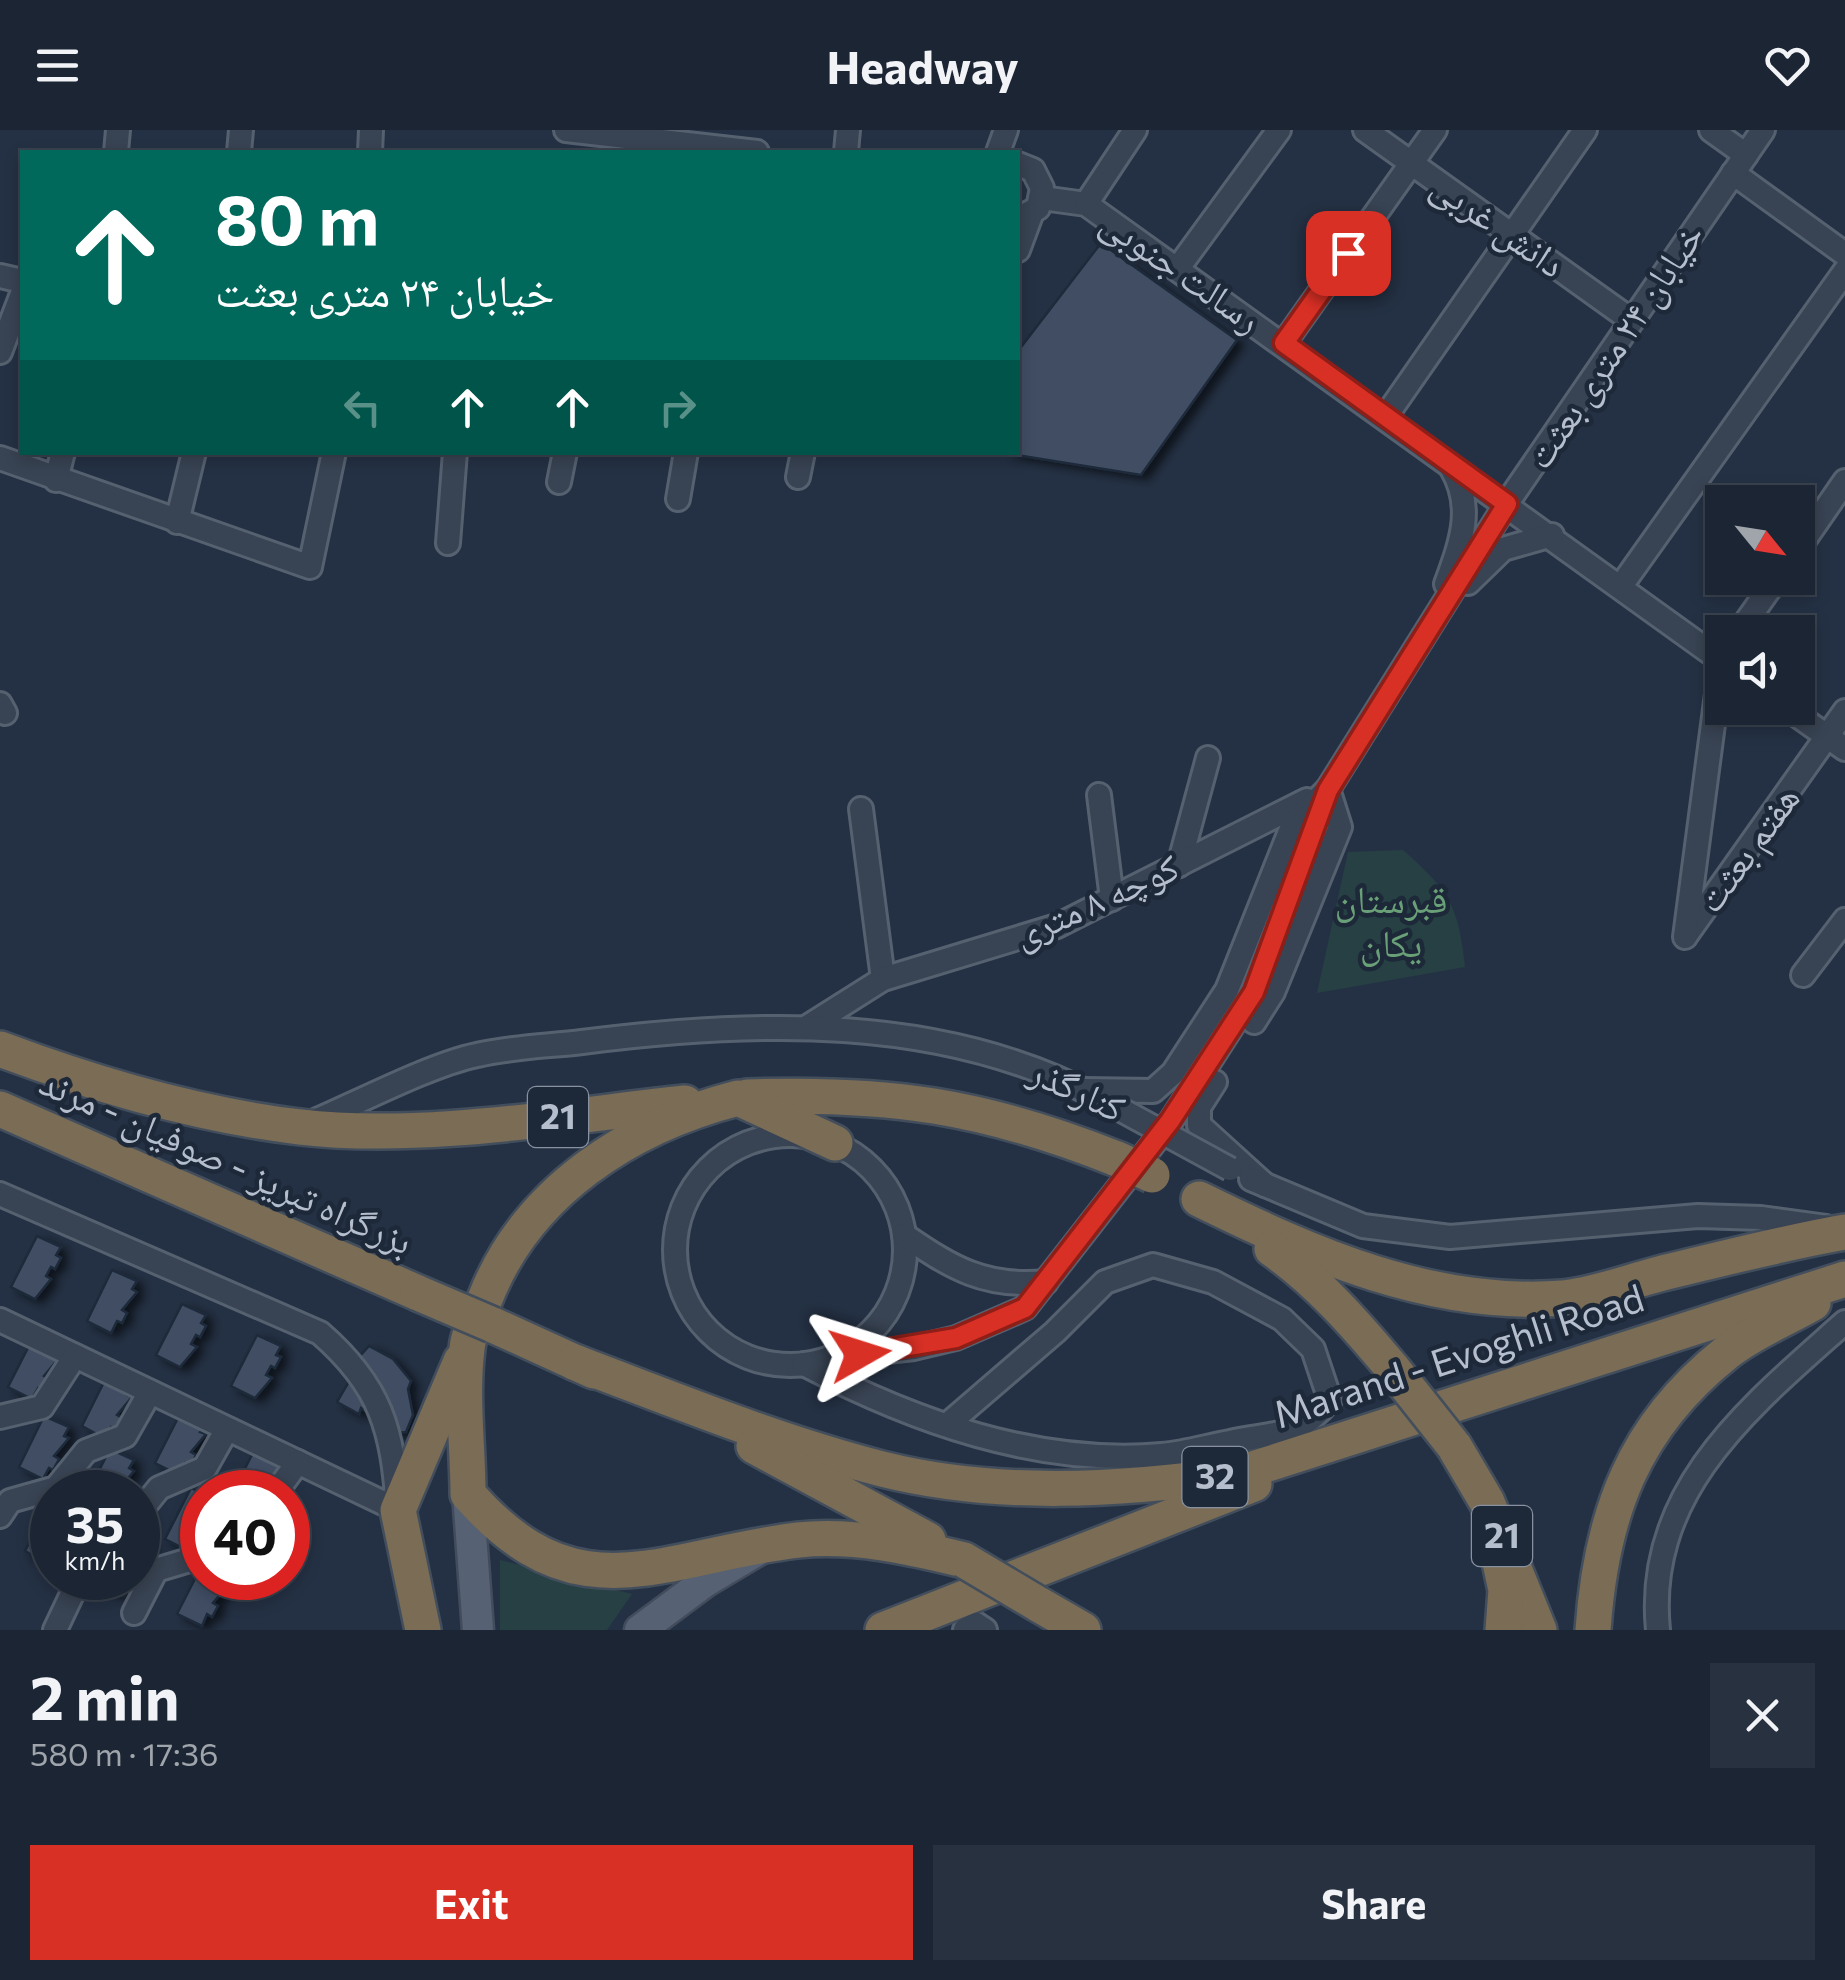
<!DOCTYPE html>
<meta charset="utf-8">
<style>
body{margin:0;font-family:Commissioner,"Noto Naskh Arabic",sans-serif;background:#28313f;color:#f1f3f6;height:100vh;display:flex;flex-direction:column;font-size:38px;white-space:nowrap}
*{box-sizing:border-box;margin:0}
p{font-size:32px;color:#a0a5ac}
.icon{flex:none;width:55px;height:55px;fill:none;stroke:currentColor;stroke-width:2;stroke-linecap:round;stroke-linejoin:round}
.map{position:relative;height:1500px;overflow:hidden}
.panel{display:flex;flex-direction:column;background:#1b2533;flex:1}
.panel>*{flex:none}
.top-card{position:absolute;left:20px;top:20px;width:1000px;height:305px;border-radius:0px;box-shadow:0 5px 15px #0003,0 0 0 2px #39424e;background:#00695c;color:#fff;overflow:hidden}
.needle{width:65px;rotate:120deg}
.controls{position:absolute;left:1705px;top:355px;display:grid;gap:20px}
.controls a{display:grid;place-items:center;width:110px;height:110px;border-radius:0px;background:#1b2533;box-shadow:0 5px 15px #0003,0 0 0 2px #39424e;font-size:50px}
.speed{position:absolute;left:30px;top:1340px;display:flex;gap:20px;font-size:50px;font-weight:700;text-align:center}
.speed>*{display:grid;place-content:center;width:130px;height:130px;border-radius:50%;background:#1b2533;box-shadow:0 5px 15px #0003,0 0 0 2px #39424e;line-height:1}
.speed small{font-size:25px;font-weight:400}
.speed .limit{border:15px solid #d22;background:#fff;color:#111}
.pin{position:absolute;display:grid;place-items:center;width:85px;height:85px;color:#fff;margin:-42px;border-radius:20px;box-shadow:0 5px 15px #0006}
.me{position:absolute;width:110px;margin:-55px;rotate:84deg;stroke-linejoin:round;filter:drop-shadow(0 0 8px #0008)}
.turn{display:flex;align-items:center;gap:35px;height:210px;padding:0 30px;font-size:45px}
.turn .icon{width:130px;height:130px;stroke-width:2.5}
.turn b{display:block;font-size:70px;line-height:85px}
.lanes{display:flex;align-items:center;height:95px;padding:0 30px;background:#0003;justify-content:center;gap:50px;direction:ltr}
.lanes .off{opacity:.35}
.round{display:grid;place-items:center;flex:none;width:105px;height:105px;border-radius:0px;background:#28313f}
.overview{display:flex;align-items:center;justify-content:space-between;height:170px;padding:0 30px}
h1{font-size:60px;font-weight:700;line-height:75px}
.cta{display:flex;gap:20px;margin-top:auto;padding:20px 30px}
.cta a{flex:1;height:115px;border-radius:0px;background:#d93025;color:#fff;font-size:40px;font-weight:700;line-height:115px;text-align:center}
.cta a+a{background:#28313f;color:#f1f3f6}
header{display:flex;justify-content:space-between;align-items:center;height:130px;padding:0 30px;background:#1b2533;font-size:45px;font-weight:700}
.map>svg:first-child{display:block}
.green{fill:#264044}
.building{fill:#404e64;stroke:#1f2a3a;stroke-width:2.5;filter:url(#shadow)}
.lines{fill:none;stroke-linecap:round;stroke-linejoin:round}
.minor-casing{stroke:#566170;stroke-width:28}
.major-casing{stroke:#424c5c;stroke-width:35}
.highway-casing{stroke:#434e5d;stroke-width:40}
.minor{stroke:#384353;stroke-width:22}
.major{stroke:#566273;stroke-width:30}
.highway{stroke:#7a6c55;stroke-width:35}
.minor-bridge-casing{stroke:#566170;stroke-width:28;stroke-linecap:butt}
.highway-bridge-casing{stroke:#434e5d;stroke-width:40;stroke-linecap:butt}
.minor-bridge{stroke:#384353;stroke-width:22}
.highway-bridge{stroke:#7a6c55;stroke-width:35}
.route-casing{stroke:#8d1f18;stroke-width:25}
.route{stroke:#d93025;stroke-width:18}
.labels{text-anchor:middle;stroke-width:9;stroke-linejoin:round;paint-order:stroke}
.shield{fill:#1d2838;stroke:#8791a0;stroke-width:2.5}
.shield-label{font-size:35px;font-weight:bold;fill:#b5becd}
.street-label{font-size:38px;fill:#b5becd;stroke:#1d2838}
.park-label{font-size:38px;fill:#6aa078;stroke:#1d2838}
</style>
<header><svg class="icon" aria-label="menu" viewBox="0 0 24 24"><path d="M4 6h16M4 12h16M4 18h16"/></svg>Headway<svg class="icon" aria-label="heart" viewBox="0 0 24 24"><path d="M12 20l-8-8c-3-5 5-10 8-4 3-6 11-1 8 4z"/></svg></header>
<div class="map">
<svg width="1845" height="1500" viewBox="0 0 1845 1500">
<defs>
<filter id="shadow"><feDropShadow dx="7" dy="4.5" stdDeviation="5" flood-color="#0009"/></filter>
</defs>
<rect width="100%" height="100%" fill="#243144"/>
<g class="green">
<path d="M1403,720C1450,762 1458,775 1465,837L1317,863L1348,722Z"/>
<path d="M500,1430L632,1464L607,1500H500Z"/>
</g>
<g class="building">
<path d="M1101,113L1237,210L1141,345L1004,323L1018,322V221Z"/>
<path d="M37,1106L61,1117L56,1125L61,1128L55,1139L51,1137L46,1146L51,1149L35,1169L11,1157Z"/>
<path d="M112,1140L137,1151L132,1159L137,1162L122,1180L127,1183L122,1193L117,1191L111,1203L87,1191Z"/>
<path d="M182,1174L206,1185L201,1193L206,1196L200,1207L196,1205L191,1214L197,1217L180,1237L156,1225Z"/>
<path d="M257,1205L281,1216L276,1225L281,1227L275,1238L271,1236L266,1245L272,1248L255,1268L231,1256Z"/>
<path d="M34,1206L59,1228L44,1246L49,1249L43,1260L38,1258L32,1269L8,1257Z"/>
<path d="M369,1216L393,1229L411,1251L408,1259L413,1285L406,1302L398,1303L361,1278L359,1284L337,1272L355,1241L350,1237Z"/>
<path d="M107,1246L132,1257L127,1265L132,1267L117,1285L122,1288L116,1299L111,1297L106,1309L82,1296Z"/>
<path d="M181,1282L205,1293L200,1302L206,1304L191,1322L196,1325L190,1336L185,1333L179,1345L155,1333Z"/>
<path d="M44,1286L69,1297L64,1306L69,1308L54,1326L59,1329L53,1340L49,1338L43,1349L19,1337Z"/>
<path d="M257,1315L282,1337L266,1355L272,1358L269,1362H233Z"/>
<path d="M110,1319L134,1330L129,1338L134,1341L119,1359L124,1362H88Z"/>
<path d="M191,1358L202,1363V1407L200,1412L195,1409L189,1421L165,1409Z"/>
<path d="M51,1370L52,1427L49,1434L25,1421Z"/>
<path d="M138,1409L150,1414L145,1423L150,1425L138,1439Z"/>
<path d="M202,1435V1448H226L222,1453L228,1455L213,1473L218,1476L212,1487L207,1484L202,1496L177,1484Z"/>
<path d="M138,1444L141,1446L135,1457L130,1454L124,1466L100,1454L103,1448Z"/>
</g>
<g class="lines">
<defs>
<g id="minor">
<path d="M566,0L757,22"/>
<path d="M1365,0L1631,190"/>
<path d="M1711,0L1746,25"/>
<path d="M116,22L118,0"/>
<path d="M239,22L241,0"/>
<path d="M370,22L371,0"/>
<path d="M846,22L848,0"/>
<path d="M998,22L1006,0"/>
<path d="M1018,34L1033,40L1042,58L1038,78L1018,89"/>
<path d="M1733,43L1845,124"/>
<path d="M1042,68L1086,74L1722,531"/>
<path d="M1086,74L1135,0"/>
<path d="M1018,120L1031,85"/>
<path d="M1178,138L1279,0"/>
<path d="M0,146L22,151"/>
<path d="M1284,213L1435,0"/>
<path d="M0,222L22,164"/>
<path d="M1386,286L1585,0"/>
<path d="M0,328L310,437L334,322"/>
<path d="M798,347L803,322"/>
<path d="M56,350L63,322"/>
<path d="M559,352L565,322"/>
<path d="M678,369L686,322"/>
<path d="M177,392L194,322"/>
<path d="M448,413L455,322"/>
<path d="M1798,419L1845,351"/>
<path d="M1468,453L1503,419L1552,405"/>
<path d="M1446,454C1461,413 1475,377 1451,337"/>
<path d="M1621,456L1845,141"/>
<path d="M1739,502L1777,448"/>
<path d="M0,574L5,583"/>
<path d="M1787,578L1845,619"/>
<path d="M1099,665L1112,769"/>
<path d="M861,679L883,849"/>
<path d="M1179,735L1208,628"/>
<path d="M1687,804L1845,581"/>
<path d="M1685,807L1722,526"/>
<path d="M1803,845L1845,790"/>
<path d="M807,897L883,849L1057,796L1307,670"/>
<path d="M1215,952L1199,977V995L1265,1055"/>
<path d="M1084,960L1153,961L1173,943L1227,860L1293,694L1328,659L1340,697L1273,862L1254,892"/>
<path d="M308,994C356,974 429,935 477,925C511,917 548,916 582,912C753,890 939,884 1095,966"/>
<circle cx="790" cy="1120" r="115"/>
<path d="M1251,1049L1363,1096L1450,1107L1698,1086L1761,1088L1827,1097"/>
<path d="M0,1064L320,1203C381,1256 393,1300 398,1380L0,1190"/>
<path d="M904,1105C952,1138 985,1158 1046,1152"/>
<path d="M834,1227L914,1218L956,1208L1025,1178L1171,991L1254,862L1328,659L1507,373L1763,0"/>
<path d="M804,1234C913,1291 1037,1336 1162,1325C1185,1323 1208,1316 1230,1312C1278,1302 1297,1308 1330,1270L1313,1219L1282,1189L1213,1152L1153,1135L1105,1152L1055,1202L948,1294"/>
<path d="M0,1287L42,1277L75,1226"/>
<path d="M276,1362L298,1332"/>
<path d="M138,1384L159,1358L205,1338L227,1299"/>
<path d="M0,1386L10,1371L56,1358L86,1321L125,1306L150,1262"/>
<path d="M134,1483L156,1440L196,1428L202,1420"/>
<path d="M55,1500L74,1460"/>
<path d="M965,1500L976,1494L985,1500"/>
<path d="M1658,1500C1644,1360 1751,1276 1845,1192"/>
</g>
<g id="major">
<path d="M468,1364L478,1500"/>
<path d="M640,1500L706,1451L758,1420"/>
</g>
<g id="highway">
<path d="M0,919C96,955 198,985 300,997C421,1011 564,986 685,973"/>
<path d="M747,967C889,962 984,976 1117,1029"/>
<path d="M0,979L418,1163"/>
<path d="M835,1013L738,968C629,996 527,1061 485,1169C479,1185 468,1203 467,1219C461,1266 468,1317 468,1364C578,1490 661,1426 798,1410C854,1404 911,1417 964,1430"/>
<path d="M1199,1069C1313,1125 1432,1178 1563,1168C1594,1165 1628,1152 1659,1144C1721,1129 1782,1113 1845,1102"/>
<path d="M1272,1119C1319,1152 1356,1195 1393,1239"/>
<path d="M493,1195L594,1241"/>
<path d="M574,1232C675,1270 777,1312 882,1339C998,1368 1121,1360 1237,1344L1845,1149"/>
<path d="M754,1316L928,1410"/>
<path d="M1454,1316L1487,1372L1539,1500"/>
<path d="M1500,1432L1506,1460L1503,1500"/>
<path d="M1038,1474L1083,1500"/>
<path d="M423,1500L398,1380L461,1231"/>
<path d="M883,1500L1254,1354"/>
<path d="M1593,1500C1601,1385 1633,1297 1726,1223C1751,1203 1785,1189 1813,1173"/>
</g>
</defs>
<use href="#minor" class="minor-casing"/>
<use href="#major" class="major-casing"/>
<use href="#highway" class="highway-casing"/>
<use href="#minor" class="minor"/>
<use href="#major" class="major"/>
<use href="#highway" class="highway"/>
<defs>
<path id="minor-bridge" d="M1116,977L1230,1039"/>
<g id="highway-bridge">
<path d="M1117,1029L1152,1045"/>
<path d="M418,1163L493,1195"/>
<path d="M1393,1239L1454,1316"/>
<path d="M964,1430L1038,1474"/>
</g>
</defs>
<use href="#minor-bridge" class="minor-bridge-casing"/>
<use href="#highway-bridge" class="highway-bridge-casing"/>
<use href="#minor-bridge" class="minor-bridge"/>
<use href="#highway-bridge" class="highway-bridge"/>
</g>
<g class="lines">
<defs>
<path id="route" d="M860,1224L956,1208L1025,1178L1170,991L1254,862L1328,660L1507,374L1284,213L1348,123"/>
</defs>
<use href="#route" class="route-casing"/>
<use href="#route" class="route"/>
</g>
<g class="labels">
<g class="shield">
<rect x="528" y="957" width="60" height="60" rx="8"/>
<rect x="1182.5" y="1317" width="65" height="60" rx="8"/>
<rect x="1472" y="1376" width="60" height="60" rx="8"/>
</g>
<g class="shield-label">
<text x="558" y="999">21</text>
<text x="1215" y="1359">32</text>
<text x="1502" y="1418">21</text>
</g>
<g class="street-label">
<text transform="translate(1498 95) rotate(35)" y="13">دانش غربی</text>
<text transform="translate(1181 141) rotate(35)" y="13">رسالت جنوبی</text>
<text transform="translate(1615 216) rotate(-56)" y="13">خیابان ۲۴ متری بعثت</text>
<text transform="translate(1748 719) rotate(-54)" y="13">هفتم بعثت</text>
<text transform="translate(1096 771) rotate(-24)" y="13">کوچه ۸ متری</text>
<text transform="translate(1077 960) rotate(25)" y="13">کنارگذر</text>
<text transform="translate(226 1032) rotate(24)" y="13">بزرگراه تبریز - صوفیان - مرند</text>
<text transform="translate(1459 1227) rotate(-18)" y="13">Marand - Evoghli Road</text>
</g>
<g class="park-label">
<text x="1391" y="783">قبرستان<tspan x="1391" dy="44">یکان</tspan></text>
</g>
</g>
</svg>
<div class="controls">
<a><svg class="needle" viewBox="-14 -14 28 28"><path d="M0-13l5 13h-10z" fill="#e53935"/><path d="M0 13l5-13h-10z" fill="#a0a5ac"/></svg></a>
<a><svg class="icon" aria-label="sound" viewBox="0 0 24 24"><path d="M4 9h4l5-4v14l-5-4H4zM17 9q2 3 0 6"/></svg></a>
</div>
<div class="speed"><div>35<small>km/h</small></div><div class="limit">40</div></div>
<div class="pin" style="left:1348px;top:123px;background:#d93025"><svg class="icon" aria-label="arrive" viewBox="0 0 24 24"><path d="M6 21V4h12l-3 4 3 4H6"/></svg></div>
<svg class="me" style="left:860px;top:1224px" viewBox="-20 -20 40 40"><path d="M0-17L14 15 0 8-14 15z" fill="#d93025" stroke="#fff" stroke-width="4"/></svg>
<div class="top-card">
<div class="turn"><svg class="icon" aria-label="ahead" viewBox="0 0 24 24"><path d="M12 20V5M6 11l6-6 6 6"/></svg><div><b>80 m</b>خیابان ۲۴ متری بعثت</div></div>
<div class="lanes"><svg class="icon off" aria-label="left" viewBox="0 0 24 24"><path d="M17 20v-9H6M10 6l-5 5 5 5"/></svg><svg class="icon" aria-label="ahead" viewBox="0 0 24 24"><path d="M12 20V5M6 11l6-6 6 6"/></svg><svg class="icon" aria-label="ahead" viewBox="0 0 24 24"><path d="M12 20V5M6 11l6-6 6 6"/></svg><svg class="icon off" aria-label="right" viewBox="0 0 24 24"><path d="M7 20v-9h11M14 6l5 5-5 5"/></svg></div>
</div>
</div>
<section class="panel">
<div class="overview"><div><h1>2 min</h1><p>580 m · 17:36</p></div><a class="round"><svg class="icon" aria-label="close" viewBox="0 0 24 24"><path d="M6 6l12 12M18 6L6 18"/></svg></a></div>
<div class="cta"><a>Exit</a><a>Share</a></div>
</section>
